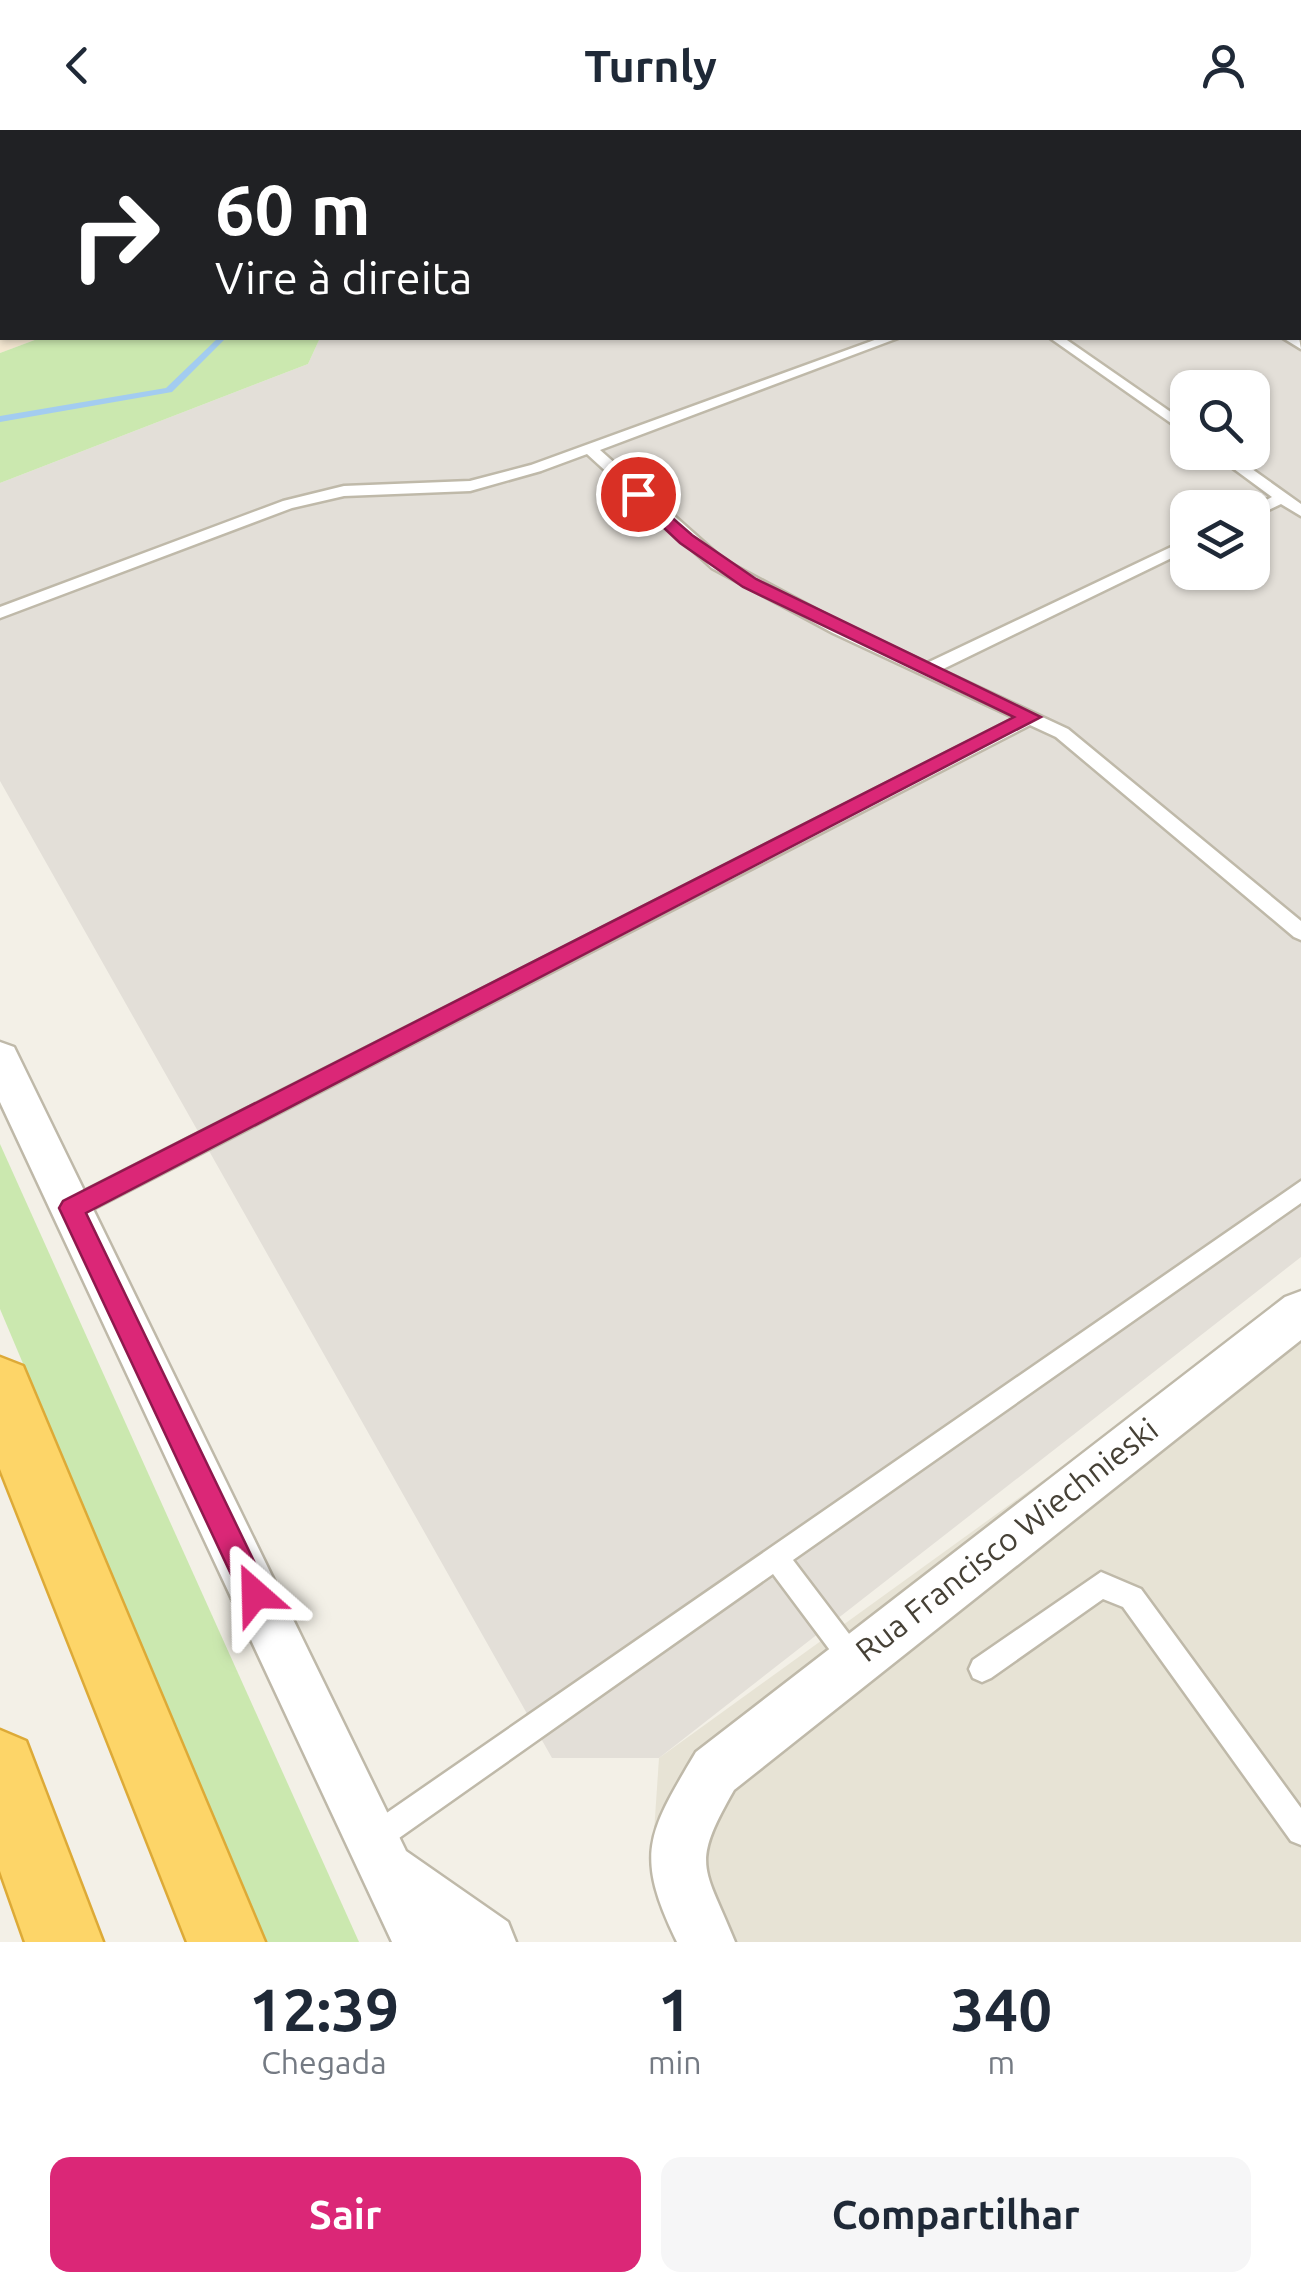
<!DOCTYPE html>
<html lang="pt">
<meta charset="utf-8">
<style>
body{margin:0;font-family:Ubuntu,sans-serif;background:#f6f6f7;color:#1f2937;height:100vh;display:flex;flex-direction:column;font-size:38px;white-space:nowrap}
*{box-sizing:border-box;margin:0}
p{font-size:32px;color:#747a83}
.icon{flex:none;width:55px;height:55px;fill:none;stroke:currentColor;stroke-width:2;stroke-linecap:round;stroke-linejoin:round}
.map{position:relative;height:1812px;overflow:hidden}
.side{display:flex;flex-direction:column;background:#fff;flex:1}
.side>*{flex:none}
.banner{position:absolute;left:0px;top:0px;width:1302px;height:210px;box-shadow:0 2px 8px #0004;background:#202124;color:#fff;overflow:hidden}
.controls{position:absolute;left:1170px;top:240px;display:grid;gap:20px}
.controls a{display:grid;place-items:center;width:100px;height:100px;border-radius:20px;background:#fff;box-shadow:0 2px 8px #0004;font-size:50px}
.pin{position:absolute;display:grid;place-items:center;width:85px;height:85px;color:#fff;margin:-42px;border:5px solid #fff;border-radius:50%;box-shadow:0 2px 10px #0007}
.me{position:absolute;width:110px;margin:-55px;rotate:335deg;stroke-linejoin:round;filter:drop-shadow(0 0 8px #0008)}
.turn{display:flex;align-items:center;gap:35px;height:210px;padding:0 50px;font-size:45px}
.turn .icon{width:130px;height:130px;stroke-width:2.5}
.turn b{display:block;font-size:70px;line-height:85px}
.eta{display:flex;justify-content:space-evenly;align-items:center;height:170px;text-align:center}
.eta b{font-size:60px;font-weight:600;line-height:70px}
.button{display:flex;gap:20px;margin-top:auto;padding:20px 50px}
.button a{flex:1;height:115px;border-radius:20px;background:#db2777;color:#fff;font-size:40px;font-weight:600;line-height:115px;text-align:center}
.button a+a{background:#f6f6f7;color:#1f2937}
header{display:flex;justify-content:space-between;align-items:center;height:130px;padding:0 50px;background:#fff;font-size:45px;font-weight:600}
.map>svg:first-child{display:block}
.residential{fill:#e7e3d5}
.commercial{fill:#f5e8d2}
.industrial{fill:#e3dfd8;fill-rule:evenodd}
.green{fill:#cbe8af}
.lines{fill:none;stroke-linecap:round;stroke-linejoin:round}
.stream{fill:#a3ccf0;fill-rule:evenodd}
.lane-casing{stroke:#bfb9a9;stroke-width:5}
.street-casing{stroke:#bfb9a9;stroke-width:5}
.highway-casing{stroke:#ddaa37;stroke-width:5}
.lane{fill:#fff;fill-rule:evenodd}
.street{fill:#fff;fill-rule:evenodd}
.highway{fill:#fdd568;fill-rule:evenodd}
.route{fill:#db2777;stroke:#8e194d;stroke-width:2.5}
.labels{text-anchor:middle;stroke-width:8;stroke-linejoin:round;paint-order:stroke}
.near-street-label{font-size:32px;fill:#464136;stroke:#fff}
</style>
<header><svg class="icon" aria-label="back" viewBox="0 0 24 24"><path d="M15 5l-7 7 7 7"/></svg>Turnly<svg class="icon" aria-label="person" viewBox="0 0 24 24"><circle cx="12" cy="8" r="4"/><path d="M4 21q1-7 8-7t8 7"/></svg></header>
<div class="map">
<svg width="1301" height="1812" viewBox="0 0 1301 1812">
<rect width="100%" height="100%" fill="#f3f0e7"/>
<path class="residential" d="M1301,1164V1812H687L651,1747L659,1628Z"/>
<path class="commercial" d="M0,0H499L2,2V208H40L0,223Z"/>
<path class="industrial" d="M944,0H1301V1127L659,1628H552L0,651V353L308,234L320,208H1300V2H931ZM1188,258H1252V322H1188ZM1188,378H1252V442H1188Z"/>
<g class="green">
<path d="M499,0H944L494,2Z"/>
<path d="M40,208H320L308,234L0,353V223Z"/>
<path d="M0,1014L359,1812H267L0,1179Z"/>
</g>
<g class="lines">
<g class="stream">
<path d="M646,0H676L669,2H646Z"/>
<path d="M218,208H226L172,262L0,292V286L166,258Z"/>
</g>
<defs>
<g id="lane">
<rect x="1300" y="46" width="1" height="8"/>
<path d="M2,156V164L0,165V157Z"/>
<path d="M880,208H898L600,320L724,430L845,495L927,533L1188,409V420L941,540L1068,599L1301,791V810L1294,807L1056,607L1030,595L79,1086L71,1089L63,1086L60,1079L63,1072L1015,588L833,503L712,438L587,324L541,341L470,361L344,366L292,378L0,488V477L283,371L344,356L470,351L531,335Z"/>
<path d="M1050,208H1064L1188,294V305Z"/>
<path d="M1283,208H1299L1301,219Z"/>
<path d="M1211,322H1228L1301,374V386L1281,374L1252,388L1251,378L1272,367Z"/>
<path d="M1301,1051V1073L793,1430L862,1521L866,1530L862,1539L853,1543L844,1539L773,1444L382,1720L372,1724L362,1720L358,1710L362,1700Z"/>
<path d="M1101,1442L1141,1459L1301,1678V1715L1291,1711L1123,1477L1103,1469L991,1548L982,1552L973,1548L969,1539L973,1530Z"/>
</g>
<g id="street">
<path d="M0,912L14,917L406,1721L508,1792L516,1812H392L0,972Z"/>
<path d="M1301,1161V1210L734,1660C690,1737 704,1735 735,1812H677C634,1724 648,1703 696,1622L1285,1167Z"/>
</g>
<g id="highway">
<path d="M0,1227L23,1236L265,1812H187L0,1339Z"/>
<path d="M0,1600L26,1611L103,1812H25L0,1741Z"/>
</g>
</defs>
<use href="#lane" class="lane-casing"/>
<use href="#street" class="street-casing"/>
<use href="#highway" class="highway-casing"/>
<use href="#lane" class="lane"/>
<use href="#street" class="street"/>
<use href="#highway" class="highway"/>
</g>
<path class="route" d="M638,358L692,405L756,449L1041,587L86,1083L265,1454L269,1464L265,1474L255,1479L245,1474L59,1078L63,1071L1014,587L743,457L680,413L632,368L629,364Z"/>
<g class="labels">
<g class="near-street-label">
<text transform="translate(1007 1410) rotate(-38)" y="11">Rua Francisco Wiechnieski</text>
</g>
</g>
</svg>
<div class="controls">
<a><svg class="icon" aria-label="search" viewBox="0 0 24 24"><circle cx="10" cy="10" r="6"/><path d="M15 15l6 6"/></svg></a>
<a><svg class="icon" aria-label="layers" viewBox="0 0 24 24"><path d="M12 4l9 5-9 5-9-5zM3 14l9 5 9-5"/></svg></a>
</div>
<div class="pin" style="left:638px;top:364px;background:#d93025"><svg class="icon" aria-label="arrive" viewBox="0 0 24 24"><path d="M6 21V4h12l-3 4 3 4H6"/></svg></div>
<svg class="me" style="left:255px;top:1464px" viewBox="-20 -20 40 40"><path d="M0-17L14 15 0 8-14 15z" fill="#db2777" stroke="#fff" stroke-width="4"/></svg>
<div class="banner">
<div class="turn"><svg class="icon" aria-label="right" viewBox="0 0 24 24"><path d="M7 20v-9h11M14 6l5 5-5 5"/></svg><div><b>60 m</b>Vire à direita</div></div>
</div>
</div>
<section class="side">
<div class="eta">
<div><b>12:39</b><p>Chegada</p></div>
<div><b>1</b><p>min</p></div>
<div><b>340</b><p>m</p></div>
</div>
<div class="button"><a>Sair</a><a>Compartilhar</a></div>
</section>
